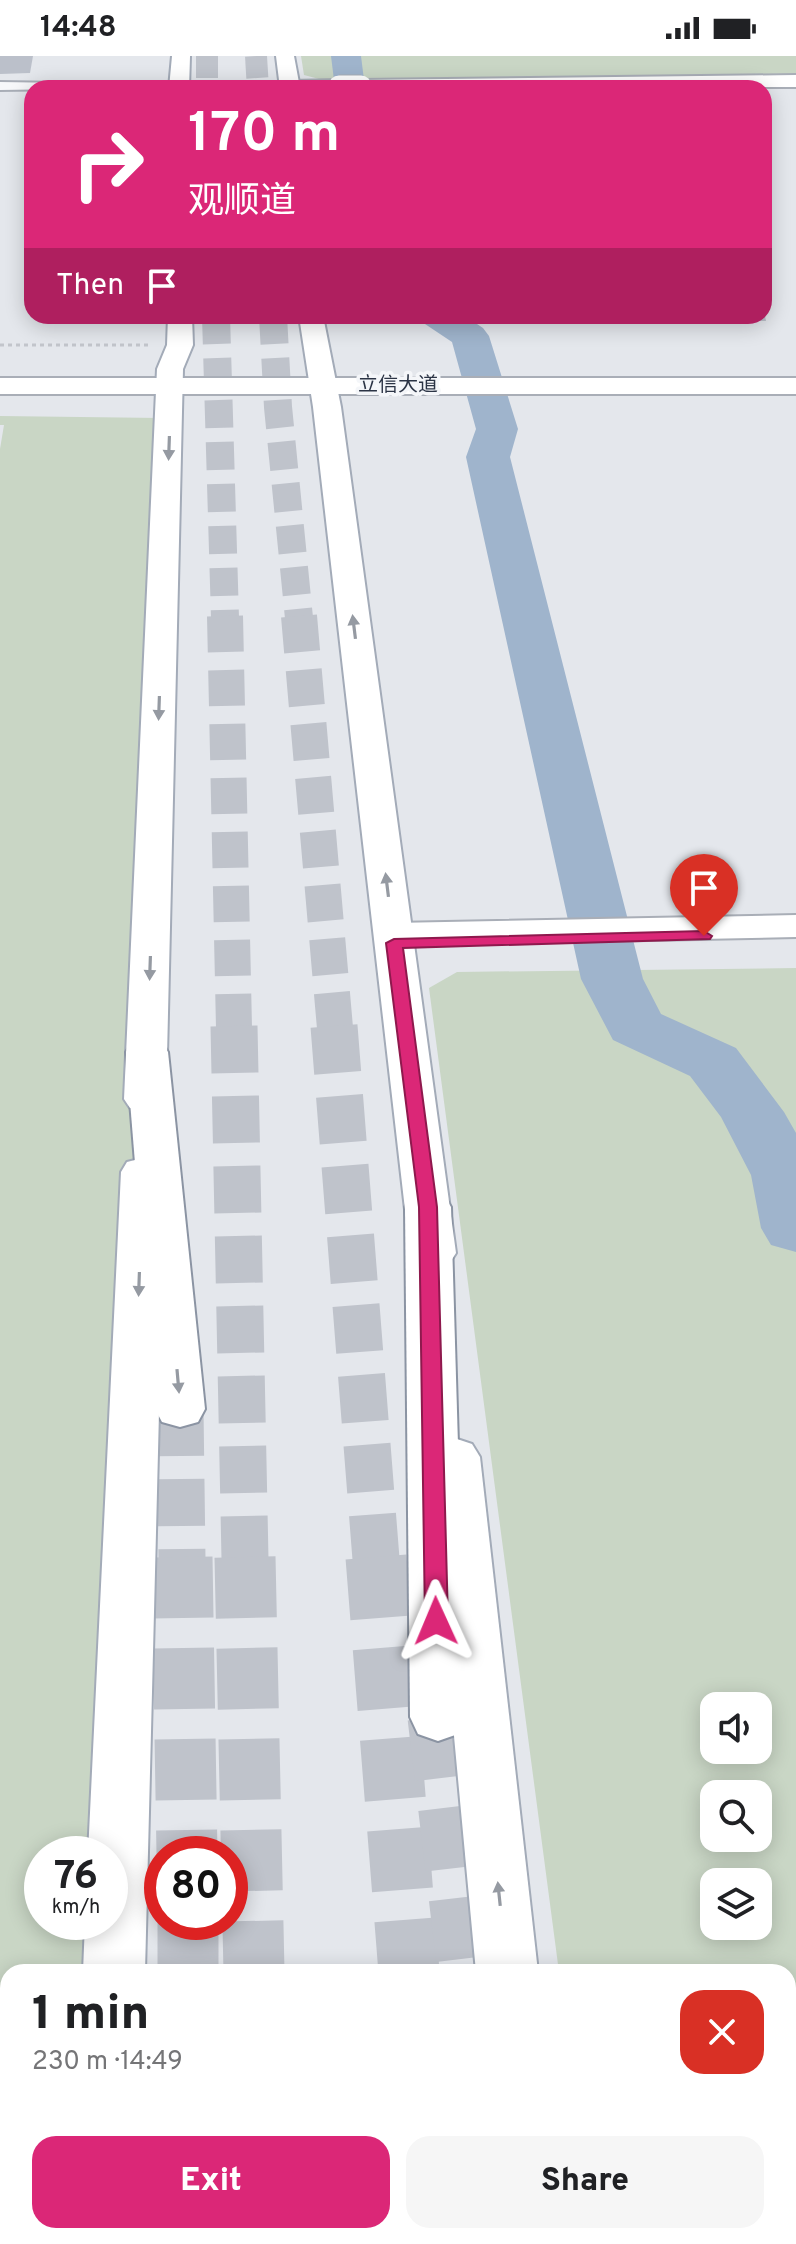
<!DOCTYPE html>
<meta charset="utf-8">
<style>
body{margin:0;font-family:Overpass,"Noto Sans SC",sans-serif;background:#f6f6f6;color:#202124;height:100vh;display:flex;flex-direction:column;font-size:30px;white-space:nowrap}
*{box-sizing:border-box;margin:0}
p{font-size:26px;color:#757577}
.icon{flex:none;width:44px;height:44px;fill:none;stroke:currentColor;stroke-width:2;stroke-linecap:round;stroke-linejoin:round}
.map{position:relative;flex:1;overflow:hidden}
.side{position:absolute;left:0px;top:1908px;width:796px;height:280px;display:flex;flex-direction:column;background:#fff;border-radius:24px 24px 0 0;box-shadow:0 4px 20px #0003}
.side>*{flex:none}
.hud{position:absolute;left:24px;top:24px;width:748px;height:244px;border-radius:24px;box-shadow:0 4px 20px #0003;background:#db2777;color:#fff;overflow:hidden}
.fabs{position:absolute;left:700px;top:1636px;display:grid;gap:16px}
.fabs a{display:grid;place-items:center;width:72px;height:72px;border-radius:16px;background:#fff;box-shadow:0 4px 20px #0003;font-size:40px}
.speed{position:absolute;left:24px;top:1780px;display:flex;gap:16px;font-size:40px;font-weight:700;text-align:center}
.speed>*{display:grid;place-content:center;width:104px;height:104px;border-radius:50%;background:#fff;box-shadow:0 4px 20px #0003;line-height:1}
.speed small{font-size:20px;font-weight:400}
.speed .limit{border:12px solid #d22;background:#fff;color:#111}
.pin{position:absolute;display:grid;place-items:center;width:68px;height:68px;color:#fff;margin:-82px -34px;border-radius:50% 50% 50% 0;rotate:-45deg;box-shadow:0 0 8px #0007}
.pin .icon{rotate:45deg}
.me{position:absolute;width:88px;margin:-44px;rotate:359deg;stroke-linejoin:round;filter:drop-shadow(0 0 6px #0008)}
.turn{display:flex;align-items:center;gap:28px;height:168px;padding:0 32px;font-size:36px}
.turn .icon{width:104px;height:104px;stroke-width:2.5}
.turn b{display:block;font-size:56px;line-height:68px}
.then{display:flex;align-items:center;height:76px;padding:0 32px;background:#0003;gap:16px;font-size:30px}
.round{display:grid;place-items:center;flex:none;width:84px;height:84px;border-radius:24px;background:#f6f6f6}
.headline{display:flex;align-items:center;justify-content:space-between;height:136px;padding:0 32px}
h1{font-size:48px;font-weight:800;line-height:60px}
.button{display:flex;gap:16px;margin-top:auto;padding:16px 32px}
.button a{flex:1;height:92px;border-radius:24px;background:#db2777;color:#fff;font-size:32px;font-weight:800;line-height:92px;text-align:center}
.button a+a{background:#f6f6f6;color:#202124}
.status{display:flex;justify-content:space-between;align-items:center;height:56px;padding:0 40px;background:#fff;direction:ltr}
.status svg{height:22px;fill:currentColor}
.map>svg:first-child{display:block}
.green{fill:#c9d6c5;fill-rule:evenodd}
.lines{fill:none;stroke-linecap:round;stroke-linejoin:round}
.river{fill:#9fb4cc;fill-rule:evenodd}
.building{fill:#bbc0ca}
.highway-tunnel-far4{stroke:#bfc3cb;stroke-width:22;stroke-dasharray:22 11;stroke-linecap:butt}
.highway-tunnel-far3{stroke:#bfc3cb;stroke-width:28;stroke-dasharray:28 14;stroke-linecap:butt}
.highway-tunnel-far2{stroke:#bfc3cb;stroke-width:36;stroke-dasharray:36 18;stroke-linecap:butt}
.highway-tunnel-far1{stroke:#bfc3cb;stroke-width:47;stroke-dasharray:47 23;stroke-linecap:butt}
.highway-tunnel{stroke:#bfc3cb;stroke-width:61;stroke-dasharray:61 30;stroke-linecap:butt}
.street-casing{stroke:#a9aeb7;stroke-width:4}
.secondary-casing{stroke:#a9aeb7;stroke-width:4}
.primary-casing{stroke:#a3abb8;stroke-width:4}
.highway-casing{stroke:#8b94a3;stroke-width:4}
.path{stroke:#c2c5cb;stroke-width:3;stroke-dasharray:4 4;stroke-linecap:butt}
.street{fill:#f7f8fa;fill-rule:evenodd}
.secondary{fill:#fff;fill-rule:evenodd}
.primary{fill:#fff;fill-rule:evenodd}
.highway{fill:#fff;fill-rule:evenodd}
.secondary-bridge-casing{stroke:#a9aeb7;stroke-width:23;stroke-linecap:butt}
.secondary-bridge{stroke:#fff;stroke-width:21}
.oneway{fill:#959aa2}
.route{fill:#db2777;stroke:#8e194d;stroke-width:2}
.labels{text-anchor:middle;stroke-width:7;stroke-linejoin:round;paint-order:stroke}
.far-street-label{font-size:20px;fill:#2b3445;stroke:#f4f6f9}
</style>
<div class="status"><b>14:48</b><svg viewBox="0 0 49 12"><path d="M0 12V9h3v3zM5 12V6h3v6zM10 12V3h3v9zM15 12V0h3v12zM26 1h20v11H26zM47 4h2v5h-2z"/></svg></div>
<div class="map">
<svg width="796" height="2188" viewBox="0 0 796 2188">
<rect width="100%" height="100%" fill="#e4e7ec"/>
<g class="green">
<path d="M301,0H796V18L323,24L304,19Z"/>
<path d="M0,360L161,362L109,1798H42V1866H107L105,1916H8V2180H96L95,2188H0V393L4,369H0Z"/>
<path d="M796,912V2188H596L594,2180H788V1916H559L429,932L457,916ZM714,1650H758V1694H714ZM714,1738H758V1782H714ZM714,1826H758V1870H714Z"/>
</g>
<g class="lines">
<g class="river">
<path d="M331,0H361L365,32H335Z"/>
<path d="M420,260H465L483,272L489,280L518,373L510,401L643,923L661,958L736,992L784,1056L796,1077V1196L771,1189L761,1172L751,1119L721,1061L690,1020L613,984L581,923L466,401L476,373L452,286L425,268Z"/>
</g>
</g>
<g class="building">
<path d="M0,0H33L30,17L0,18Z"/>
<path d="M703,260H765L766,265H704Z"/>
</g>
<g class="lines">
<g class="highway-tunnel-far4">
<path d="M207,0V32"/>
<path d="M256,0L258,32"/>
</g>
<g class="highway-tunnel-far3">
<path d="M216,260L225,562"/>
<path d="M273,260L278,351L299,562"/>
</g>
<g class="highway-tunnel-far2">
<path d="M225,560L234,972"/>
<path d="M299,560L335,972"/>
</g>
<g class="highway-tunnel-far1">
<path d="M234,970L245,1503"/>
<path d="M334,970L376,1503"/>
<path d="M180,1353L182,1503"/>
</g>
<g class="highway-tunnel">
<path d="M182,1501L187,1798"/>
<path d="M245,1501L254,1916"/>
<path d="M376,1501L409,1916"/>
<path d="M438,1661L468,1916"/>
<path d="M188,1866V1916"/>
<path d="M192,2180V2188"/>
<path d="M260,2180V2188"/>
<path d="M437,2180L438,2188"/>
<path d="M498,2180L499,2188"/>
</g>
<defs>
<path id="street" d="M0,26L130,28L137,32L0,34Z"/>
<g id="secondary">
<path d="M796,19V31L352,30L361,24Z"/>
<path d="M339,24L346,26L347,32L281,31L290,25Z"/>
<rect x="0" y="322" width="796" height="16"/>
<path d="M796,859V881L393,889L380,886L374,878L380,870L393,867Z"/>
</g>
<g id="primary">
<path d="M172,0H190L189,32H169Z"/>
<path d="M276,0H294L300,32H280Z"/>
<path d="M168,260H192L193,289L183,313L166,1043L160,1052L145,1056L130,1052L124,1043L157,313L167,289Z"/>
<path d="M299,260H323L341,351L456,1197L449,1208L433,1213L417,1208L410,1197L313,351Z"/>
<path d="M143,1102L159,1106L165,1116L145,1916H83L85,1866H110V1798H88L121,1116L127,1106Z"/>
<path d="M454,1382L472,1388L480,1401L538,1916H476L428,1401L436,1388Z"/>
<rect x="70" y="2180" width="68" height="8"/>
<path d="M500,2180H568L570,2188H500Z"/>
</g>
<g id="highway">
<path d="M147,983L162,987L168,996L205,1353L198,1366L180,1371L162,1366L155,1353L126,996L132,987Z"/>
<path d="M428,1136L444,1140L451,1151L466,1661L458,1678L438,1685L418,1678L410,1661L405,1151L412,1140Z"/>
</g>
</defs>
<use href="#street" class="street-casing"/>
<use href="#secondary" class="secondary-casing"/>
<use href="#primary" class="primary-casing"/>
<use href="#highway" class="highway-casing"/>
<path class="path" d="M0,289H148"/>
<use href="#street" class="street"/>
<use href="#secondary" class="secondary"/>
<use href="#primary" class="primary"/>
<use href="#highway" class="highway"/>
<defs>
<path id="secondary-bridge" d="M339,30H361"/>
</defs>
<use href="#secondary-bridge" class="secondary-bridge-casing"/>
<use href="#secondary-bridge" class="secondary-bridge"/>
</g>
<defs><path id="oneway-solid" d="M-6-.8H1V-3.2L6.5 0L1 3.2V.8H-6Z" transform="scale(2)"/></defs>
<g class="oneway">
<use href="#oneway-solid" transform="translate(169 392) rotate(92)"/>
<use href="#oneway-solid" transform="translate(354 571) rotate(-97)"/>
<use href="#oneway-solid" transform="translate(159 652) rotate(92)"/>
<use href="#oneway-solid" transform="translate(387 829) rotate(-97)"/>
<use href="#oneway-solid" transform="translate(150 912) rotate(92)"/>
<use href="#oneway-solid" transform="translate(139 1228) rotate(92)"/>
<use href="#oneway-solid" transform="translate(178 1325) rotate(85)"/>
<use href="#oneway-solid" transform="translate(499 1838) rotate(-96)"/>
</g>
<path class="route" d="M704,875L712,880L710,883L403,892L437,1151L448,1565L444,1572L436,1574L428,1572L425,1565L419,1151L386,887L394,883Z"/>
<g class="labels">
<g class="far-street-label">
<text x="398" y="335">立信大道</text>
</g>
</g>
</svg>
<div class="fabs">
<a><svg class="icon" aria-label="sound" viewBox="0 0 24 24"><path d="M4 9h4l5-4v14l-5-4H4zM17 9q2 3 0 6"/></svg></a>
<a><svg class="icon" aria-label="search" viewBox="0 0 24 24"><circle cx="10" cy="10" r="6"/><path d="M15 15l6 6"/></svg></a>
<a><svg class="icon" aria-label="layers" viewBox="0 0 24 24"><path d="M12 4l9 5-9 5-9-5zM3 14l9 5 9-5"/></svg></a>
</div>
<div class="speed"><div>76<small>km/h</small></div><div class="limit">80</div></div>
<div class="pin" style="left:704px;top:880px;background:#d93025"><svg class="icon" aria-label="arrive" viewBox="0 0 24 24"><path d="M6 21V4h12l-3 4 3 4H6"/></svg></div>
<svg class="me" style="left:436px;top:1565px" viewBox="-20 -20 40 40"><path d="M0-17L14 15 0 8-14 15z" fill="#db2777" stroke="#fff" stroke-width="4"/></svg>
<div class="hud">
<div class="turn"><svg class="icon" aria-label="right" viewBox="0 0 24 24"><path d="M7 20v-9h11M14 6l5 5-5 5"/></svg><div><b>170 m</b>观顺道</div></div>
<div class="then">Then<svg class="icon" aria-label="arrive" viewBox="0 0 24 24"><path d="M6 21V4h12l-3 4 3 4H6"/></svg></div>
</div>
<section class="side">
<div class="headline"><div><h1>1 min</h1><p>230 m · 14:49</p></div><a class="round" style="background:#d93025;color:#fff"><svg class="icon" aria-label="close" viewBox="0 0 24 24"><path d="M6 6l12 12M18 6L6 18"/></svg></a></div>
<div class="button"><a>Exit</a><a>Share</a></div>
</section>
</div>
